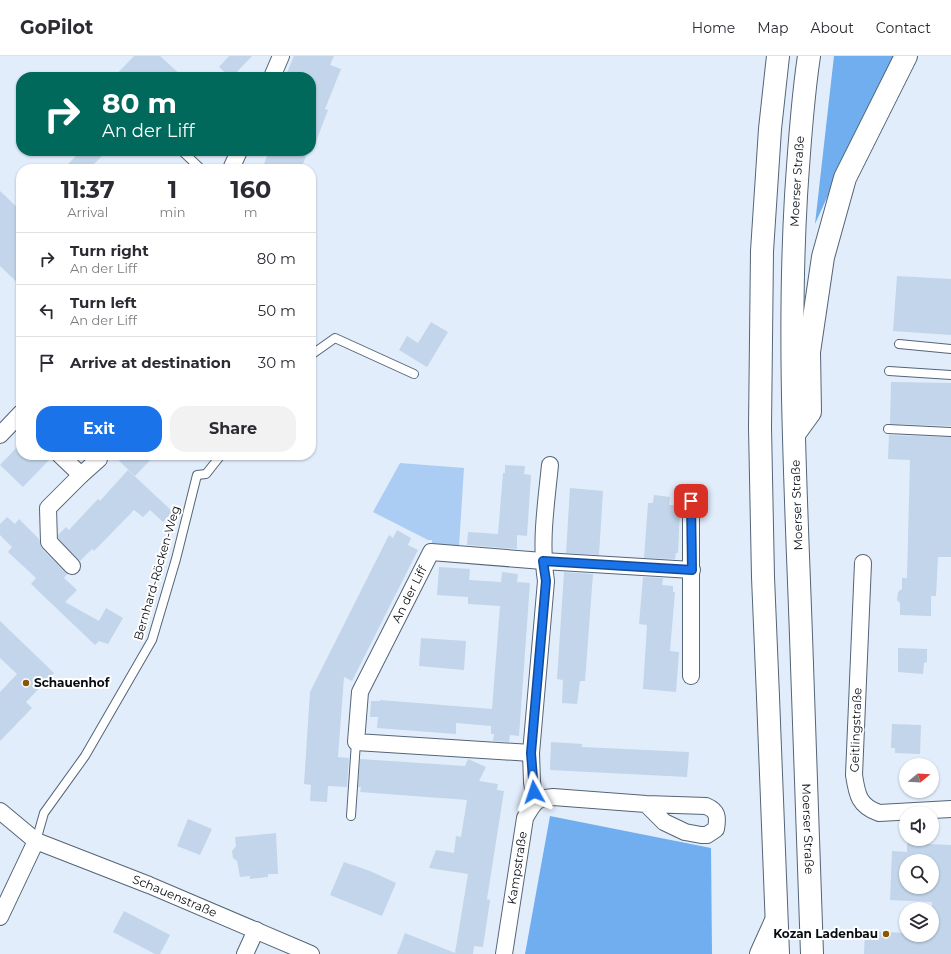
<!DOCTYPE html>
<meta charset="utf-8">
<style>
body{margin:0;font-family:Montserrat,sans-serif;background:#f2f2f3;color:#2b2b33;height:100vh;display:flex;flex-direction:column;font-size:15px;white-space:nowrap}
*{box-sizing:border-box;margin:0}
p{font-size:13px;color:#7c7c81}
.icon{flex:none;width:22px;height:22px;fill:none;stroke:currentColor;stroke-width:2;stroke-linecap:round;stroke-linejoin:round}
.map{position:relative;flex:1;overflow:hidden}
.drawer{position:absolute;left:16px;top:108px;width:300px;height:296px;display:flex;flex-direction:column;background:#fff;border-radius:16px;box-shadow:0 1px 3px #0004}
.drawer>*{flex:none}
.banner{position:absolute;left:16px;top:16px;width:300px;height:84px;border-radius:16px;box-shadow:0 1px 3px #0004;background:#00695c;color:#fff;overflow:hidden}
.needle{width:26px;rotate:72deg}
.fabs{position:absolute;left:899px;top:702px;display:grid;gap:8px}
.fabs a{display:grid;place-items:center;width:40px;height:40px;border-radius:50%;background:#fff;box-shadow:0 1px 3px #0004;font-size:20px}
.pin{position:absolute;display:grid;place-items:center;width:34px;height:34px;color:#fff;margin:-17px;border-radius:8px;box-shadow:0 2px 6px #0006}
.me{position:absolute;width:44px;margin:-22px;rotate:355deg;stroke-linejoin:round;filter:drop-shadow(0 0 3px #0008)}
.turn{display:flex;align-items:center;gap:14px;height:84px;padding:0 20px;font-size:18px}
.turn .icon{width:52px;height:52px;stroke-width:2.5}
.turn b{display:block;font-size:28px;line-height:34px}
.eta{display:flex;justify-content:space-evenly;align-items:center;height:68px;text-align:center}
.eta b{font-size:24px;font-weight:700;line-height:28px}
.button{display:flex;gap:8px;margin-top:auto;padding:8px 20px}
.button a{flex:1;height:46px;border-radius:16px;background:#1a73e8;color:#fff;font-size:16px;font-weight:700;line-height:46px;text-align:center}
.button a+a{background:#f2f2f3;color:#2b2b33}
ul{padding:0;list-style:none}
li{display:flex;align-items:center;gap:12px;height:52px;padding:0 20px;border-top:1px solid #e1e1e2}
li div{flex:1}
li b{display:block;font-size:15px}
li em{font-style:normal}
header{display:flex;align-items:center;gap:24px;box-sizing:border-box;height:56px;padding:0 20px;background:#fff;border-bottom:1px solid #e1e1e2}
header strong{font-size:19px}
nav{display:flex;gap:22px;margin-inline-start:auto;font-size:14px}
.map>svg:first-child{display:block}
.green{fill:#abcdf3}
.forest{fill:#71aeef}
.building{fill:#c2d5ea;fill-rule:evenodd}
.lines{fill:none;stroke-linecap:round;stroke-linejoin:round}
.service-casing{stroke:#546577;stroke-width:10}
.minor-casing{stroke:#546577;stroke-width:18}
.secondary-casing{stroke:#546577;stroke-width:24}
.trunk-casing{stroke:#546577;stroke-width:24}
.service{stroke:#fff;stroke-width:8}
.minor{stroke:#fff;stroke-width:16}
.secondary{stroke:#fff;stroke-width:22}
.trunk{stroke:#fff;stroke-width:22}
.route-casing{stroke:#114b97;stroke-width:10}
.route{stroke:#1a73e8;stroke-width:7}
.poi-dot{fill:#895700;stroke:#fff;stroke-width:1.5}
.labels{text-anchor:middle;stroke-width:4;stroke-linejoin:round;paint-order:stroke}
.street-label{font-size:12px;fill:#070d13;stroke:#fff}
.poi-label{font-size:12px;font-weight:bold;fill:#070d13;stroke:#fff;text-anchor:start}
</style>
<header>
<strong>GoPilot</strong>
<nav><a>Home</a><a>Map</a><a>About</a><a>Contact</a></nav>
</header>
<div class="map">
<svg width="951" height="898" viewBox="0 0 951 898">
<rect width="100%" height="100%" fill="#e2edfb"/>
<path class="green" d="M400,407L464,412L459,491L432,490V484H428L373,456Z"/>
<g class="forest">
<path d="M834,0H897L834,126L815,168Z"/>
<path d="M550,760L711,792L712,898H525Z"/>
</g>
<g class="building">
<path d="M134,0H160L183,21H114Z"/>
<path d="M229,0H252L232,21H230L219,11Z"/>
<path d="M294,0H334L330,9L341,13L325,53L328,54L312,96H311V21H285Z"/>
<path d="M81,95H107L89,113H63Z"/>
<path d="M269,95H308L301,113H262Z"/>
<path d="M0,135L21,155V230L0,210Z"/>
<path d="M897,220L951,223V279L893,275Z"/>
<path d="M431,266L448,276L427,311L399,294L407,280L418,287Z"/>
<path d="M891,326L951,327V370L890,368Z"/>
<path d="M889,379L951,381V501H938L936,540H931V560L900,559V547L897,544L898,536L902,533V522H907L910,404L888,403Z"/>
<path d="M21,387V399H51V402L23,431L0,409Z"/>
<path d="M113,399H155L135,420Z"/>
<path d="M505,409L525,410L524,418L531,419L527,480L517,479V493L467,489L468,476L498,478L503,417H505Z"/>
<path d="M128,414L173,456L163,466L150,454L143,461L134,454L94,495L92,493L80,505L58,482V479L66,471L69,474L98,443L100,445Z"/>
<path d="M570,432L603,435L599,499L566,497Z"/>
<path d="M654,439L670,441L669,449H679V455H680L678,497H676L675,503L644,502L648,447H653Z"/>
<path d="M7,461L15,468L19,463L39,483L42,493L67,518L64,522L77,534L65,546L99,565L106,552L123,562L108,588L99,585L95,589L31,528L36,522L8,496L12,491L0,479V468Z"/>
<path d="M397,474L411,482L408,489L418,494L352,625L344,621L338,701L349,702L347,731L328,730L327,746L310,745L311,729L304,728L310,636L389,479L393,482Z"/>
<path d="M439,511L470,513L469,524L501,526L502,516L518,518L517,526L530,527L519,680L510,679L509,686L493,685L494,678H491V670L456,667V678L377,672L378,661H370L371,645H380V644L492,653L500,550L468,548V541L437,539Z"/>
<path d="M564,516L593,518L585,625H580L577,648L562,647L563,624L557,623Z"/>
<path d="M643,521L663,522L662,529L673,530V536H675L670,595L679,596L676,636L643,633L647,569L639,568Z"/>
<path d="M0,565L54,617L26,646L32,652L0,685V636L17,618L0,602Z"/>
<path d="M421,582L466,585L464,614L419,610Z"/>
<path d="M898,592L927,593V606L924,607L923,618L898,616Z"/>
<path d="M892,668L921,669L920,698L895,697V692H891Z"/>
<path d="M551,686L582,688V691L689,696L687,721L550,714Z"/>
<path d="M360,703L465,710L468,703L486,711L479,725L498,728L497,734L504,735L487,843L490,844L483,891L474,890L473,898H397L405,877L455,897L468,818L429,812L436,794L454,797L456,780L461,781L467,744L360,736L361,731H358Z"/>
<path d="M188,763L212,773L200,799L177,790Z"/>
<path d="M276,777L278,818H268V821L250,823V820L240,821L237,805L233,802L232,795L236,790L235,781Z"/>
<path d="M907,787L951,789V898H864L865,875L906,877V879H932V846L890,844L892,795L907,796ZM906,805H932V831H906Z"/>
<path d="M344,806L370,815L396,827L382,860L330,839Z"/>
<path d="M124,855L170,879L160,898H155L113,876Z"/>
</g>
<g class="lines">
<defs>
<g id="service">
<path d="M182,95L201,113"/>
<path d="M899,288L951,293"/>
<path d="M311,299L335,282L414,318"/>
<path d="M889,315L951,319"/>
<path d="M888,373L951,376"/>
<path d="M351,760L356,686"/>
<path d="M36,785L44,757L85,700L152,584L176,503L197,419L206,418L221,399"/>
</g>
<g id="minor">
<path d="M272,21L281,0"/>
<path d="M231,113L239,95"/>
<path d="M0,379L21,357"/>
<path d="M60,399L81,419L48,452L49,486L72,510"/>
<path d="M81,419L99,403"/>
<path d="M691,445V620"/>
<path d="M863,507L854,719C857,739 859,750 879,757L951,753"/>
<path id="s1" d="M531,697L356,686L360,636L431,496L543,505L692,514"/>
<path d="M535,745L532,726L531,697L546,525C540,486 546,449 550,409"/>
<path id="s2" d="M0,755L36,785L149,829L311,898"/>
<path d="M0,861L36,785"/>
<path d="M245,898L256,874"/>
<path id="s3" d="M504,898L525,762C534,747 535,742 553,741L646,748L706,750C718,755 718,761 716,773L707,779H701L685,776L664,766L646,748"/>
</g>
<g id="secondary">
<path id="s4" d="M802,609L812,898"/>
<path d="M768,641L778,898"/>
<path d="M761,898L775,867"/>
</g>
<g id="trunk">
<path d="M794,378L810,356L809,296L823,201L845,122L906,0"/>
<path id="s5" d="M802,609C797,453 787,296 796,140C799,94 802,46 809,0"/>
<path d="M768,641L763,521L760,371L762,195L770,73L778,0"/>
</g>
</defs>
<use href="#service" class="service-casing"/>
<use href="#minor" class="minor-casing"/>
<use href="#secondary" class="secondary-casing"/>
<use href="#trunk" class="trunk-casing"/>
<use href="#service" class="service"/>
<use href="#minor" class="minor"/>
<use href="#secondary" class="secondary"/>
<use href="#trunk" class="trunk"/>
</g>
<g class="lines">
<defs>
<path id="route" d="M534,736L531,697L546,525L543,505L692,514L691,445"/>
</defs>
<use href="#route" class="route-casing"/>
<use href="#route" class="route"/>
</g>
<g class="poi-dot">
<circle cx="26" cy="627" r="4"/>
<circle cx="886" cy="878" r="4"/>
</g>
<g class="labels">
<g class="street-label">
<text dy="4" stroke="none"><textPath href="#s5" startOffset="484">Moerser Straße</textPath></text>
<text transform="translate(797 449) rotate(-92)" y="4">Moerser Straße</text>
<text transform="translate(157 517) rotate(-74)" y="4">Bernhard-Röcken-Weg</text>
<text dy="4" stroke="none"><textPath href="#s1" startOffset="335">An der Liff</textPath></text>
<text transform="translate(856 674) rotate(-88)" y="4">Geitlingstraße</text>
<text dy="4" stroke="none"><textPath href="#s4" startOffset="164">Moerser Straße</textPath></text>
<text dy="4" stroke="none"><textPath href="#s3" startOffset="87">Kampstraße</textPath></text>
<text dy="4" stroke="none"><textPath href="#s2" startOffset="196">Schauenstraße</textPath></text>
</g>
<g class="poi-label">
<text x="34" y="631">Schauenhof</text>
<text x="878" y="882" text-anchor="end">Kozan Ladenbau</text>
</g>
</g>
</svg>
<div class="fabs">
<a><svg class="needle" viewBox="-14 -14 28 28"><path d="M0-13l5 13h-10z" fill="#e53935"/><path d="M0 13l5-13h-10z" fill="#7c7c81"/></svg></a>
<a><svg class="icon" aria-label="sound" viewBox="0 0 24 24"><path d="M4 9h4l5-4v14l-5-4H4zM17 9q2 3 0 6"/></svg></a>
<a><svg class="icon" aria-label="search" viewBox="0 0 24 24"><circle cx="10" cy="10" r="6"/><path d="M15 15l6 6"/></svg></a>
<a><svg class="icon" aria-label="layers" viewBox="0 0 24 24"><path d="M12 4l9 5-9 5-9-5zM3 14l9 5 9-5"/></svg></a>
</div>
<div class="pin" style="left:691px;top:445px;background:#d93025"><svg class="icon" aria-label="arrive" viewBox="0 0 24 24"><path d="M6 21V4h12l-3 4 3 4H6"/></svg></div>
<svg class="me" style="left:534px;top:736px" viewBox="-20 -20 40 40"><path d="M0-17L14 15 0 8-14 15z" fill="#1a73e8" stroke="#fff" stroke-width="4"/></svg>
<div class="banner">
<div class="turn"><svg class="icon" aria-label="right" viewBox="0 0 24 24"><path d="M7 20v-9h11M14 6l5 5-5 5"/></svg><div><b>80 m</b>An der Liff</div></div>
</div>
<section class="drawer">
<div class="eta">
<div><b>11:37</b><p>Arrival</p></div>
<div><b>1</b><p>min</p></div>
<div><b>160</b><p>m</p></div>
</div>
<ul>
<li><svg class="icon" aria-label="right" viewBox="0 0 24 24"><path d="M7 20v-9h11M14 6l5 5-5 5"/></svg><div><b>Turn right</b><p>An der Liff</p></div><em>80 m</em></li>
<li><svg class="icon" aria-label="left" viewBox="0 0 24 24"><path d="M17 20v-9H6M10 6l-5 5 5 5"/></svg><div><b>Turn left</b><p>An der Liff</p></div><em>50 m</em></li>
<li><svg class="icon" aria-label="arrive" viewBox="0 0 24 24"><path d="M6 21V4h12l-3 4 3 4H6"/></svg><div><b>Arrive at destination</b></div><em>30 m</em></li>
</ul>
<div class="button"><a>Exit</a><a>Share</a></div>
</section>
</div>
